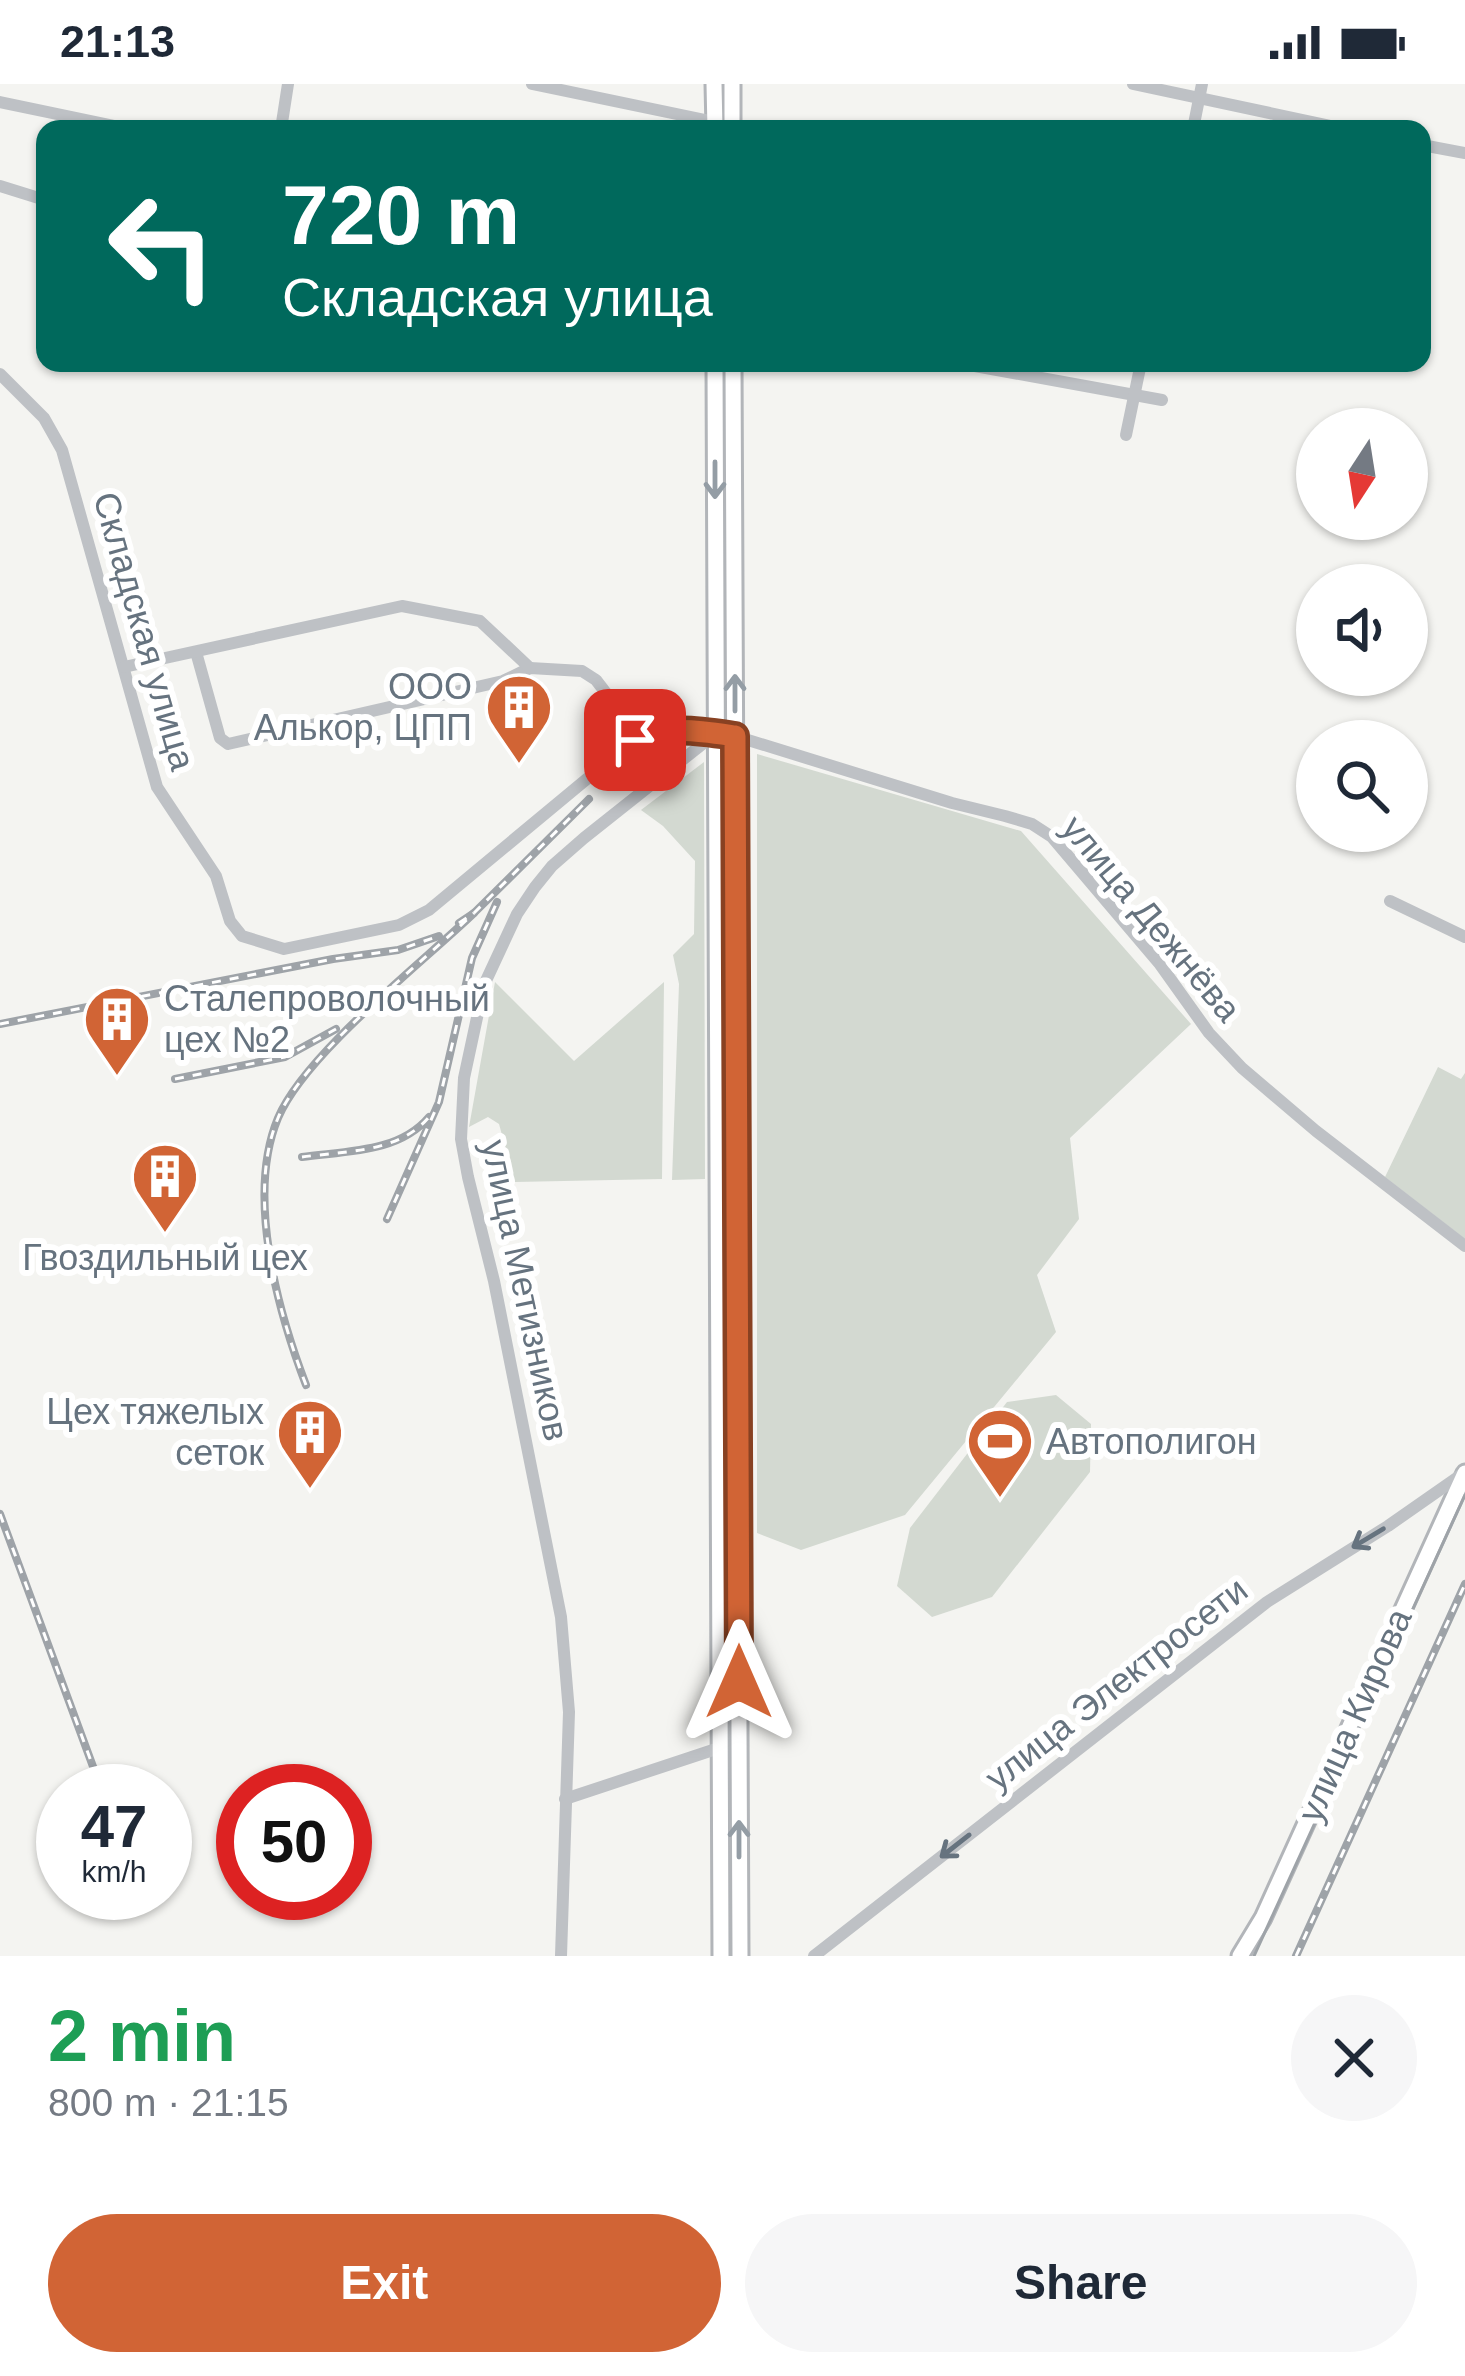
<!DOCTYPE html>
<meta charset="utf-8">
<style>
body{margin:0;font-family:Helvetica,sans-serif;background:#f6f6f7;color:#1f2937;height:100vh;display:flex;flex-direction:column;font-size:45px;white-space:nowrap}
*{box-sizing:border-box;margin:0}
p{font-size:39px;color:#747a83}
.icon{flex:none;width:66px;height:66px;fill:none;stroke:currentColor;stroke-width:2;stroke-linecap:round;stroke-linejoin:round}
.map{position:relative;height:1872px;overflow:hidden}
.panel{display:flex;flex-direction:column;background:#fff;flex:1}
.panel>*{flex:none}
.guide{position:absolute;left:36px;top:36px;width:1395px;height:252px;border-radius:24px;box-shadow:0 3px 9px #0004;background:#00695c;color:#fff;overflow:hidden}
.needle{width:78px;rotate:192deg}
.tools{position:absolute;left:1296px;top:324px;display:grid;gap:24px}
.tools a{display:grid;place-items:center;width:132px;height:132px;border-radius:50%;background:#fff;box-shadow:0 3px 9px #0004;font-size:60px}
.speed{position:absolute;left:36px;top:1680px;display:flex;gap:24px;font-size:60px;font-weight:700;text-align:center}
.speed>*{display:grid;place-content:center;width:156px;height:156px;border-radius:50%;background:#fff;box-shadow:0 3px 9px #0004;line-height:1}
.speed small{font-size:30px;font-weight:400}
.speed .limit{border:18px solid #d22;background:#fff;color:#111}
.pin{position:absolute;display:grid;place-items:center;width:102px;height:102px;color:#fff;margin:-51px;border-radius:24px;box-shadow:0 6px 18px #0006}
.me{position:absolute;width:132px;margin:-66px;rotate:0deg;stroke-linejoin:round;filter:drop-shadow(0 0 9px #0008)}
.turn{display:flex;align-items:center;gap:42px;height:252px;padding:0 48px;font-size:54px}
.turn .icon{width:156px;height:156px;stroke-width:2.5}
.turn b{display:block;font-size:84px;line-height:102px}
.round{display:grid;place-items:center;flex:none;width:126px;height:126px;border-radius:63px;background:#f6f6f7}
.headline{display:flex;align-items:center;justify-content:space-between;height:204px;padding:0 48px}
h1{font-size:72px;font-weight:700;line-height:90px;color:#1e9e55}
.primary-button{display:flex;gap:24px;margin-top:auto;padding:24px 48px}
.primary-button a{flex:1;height:138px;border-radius:72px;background:#d16435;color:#fff;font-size:48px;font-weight:700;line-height:138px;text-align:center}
.primary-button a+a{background:#f6f6f7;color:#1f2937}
.status{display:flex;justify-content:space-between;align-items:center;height:84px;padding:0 60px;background:#fff;direction:ltr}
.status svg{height:33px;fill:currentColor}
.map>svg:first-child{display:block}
.green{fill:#d3d9d1}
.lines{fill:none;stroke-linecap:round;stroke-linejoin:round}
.major-casing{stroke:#b2b5b9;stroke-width:21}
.minor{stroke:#bec1c5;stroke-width:12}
.major{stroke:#fff;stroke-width:15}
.tram{stroke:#9ea3a8;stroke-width:3}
.rail-casing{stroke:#9ea3a8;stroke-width:8}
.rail{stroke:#fff;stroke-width:3;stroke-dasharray:9;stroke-linecap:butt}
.oneway{stroke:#949da5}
.oneway2{stroke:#66737f}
.route-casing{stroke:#884122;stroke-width:30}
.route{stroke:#d16435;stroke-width:21}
.labels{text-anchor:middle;stroke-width:12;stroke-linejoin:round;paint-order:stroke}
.street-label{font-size:36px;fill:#66737f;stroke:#fff}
.poi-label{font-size:36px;fill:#66737f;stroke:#fff;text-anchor:end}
</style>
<div class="status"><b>21:13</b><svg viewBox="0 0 49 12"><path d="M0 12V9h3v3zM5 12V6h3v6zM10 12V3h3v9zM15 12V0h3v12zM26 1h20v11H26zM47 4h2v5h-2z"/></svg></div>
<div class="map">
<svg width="1465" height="1872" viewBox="0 0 1465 1872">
<rect width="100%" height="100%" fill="#f4f4f1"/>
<g class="green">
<path d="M757,670L1021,747L1191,940L1070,1054L1079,1135L1037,1191L1056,1248L905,1431L801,1466L757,1449Z"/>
<path d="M704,678L705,1095L672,1096L679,900L673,871L694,850L695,777L663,742L641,726Z"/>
<path d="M495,898L574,977L664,898L662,1095L515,1098L499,1040L488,1033L469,1043Z"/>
<path d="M1438,983L1461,995L1465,989V1155L1385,1093Z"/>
<path d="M1056,1311L1091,1340L1090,1388L992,1513L932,1533L897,1502L910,1444L1007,1318Z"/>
</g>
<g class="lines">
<defs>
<g id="major">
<path d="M714,0L715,45"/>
<path d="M732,0V45"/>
<path d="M715,279L721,1872"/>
<path d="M733,279L740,1872"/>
<path d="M1240,1872L1263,1834L1465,1389"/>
</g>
</defs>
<use href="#major" class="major-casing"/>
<g class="minor">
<path d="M532,0L715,38"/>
<path d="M1133,0L1345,45"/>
<path d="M0,18L129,45"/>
<path d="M281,45L288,0"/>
<path d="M1193,45L1202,0"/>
<path d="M1422,61L1465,69"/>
<path d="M0,102L45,116"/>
<path d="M975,282L1162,316"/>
<path d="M0,290L44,334L62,366L157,703L216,792L230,837L242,852L284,865L399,841L429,826L635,655L652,648L674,646L735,652L952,719L1005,732L1032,740L1052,753L1159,879L1209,949L1242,984L1316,1047L1465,1162"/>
<path d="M1126,351L1141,279"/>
<path d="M196,568L220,654L228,660L503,597L530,584L582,587L596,596L619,626L652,648"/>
<path d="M124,583L402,522L480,537L530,584"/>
<path d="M1390,817L1465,853"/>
<path d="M565,1715L719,1664"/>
<path d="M561,1872L569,1628L561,1533L494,1197L468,1093L461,1055L464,994L484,901L517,830L535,803L552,782L584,754L715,650"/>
<path d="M814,1872L1267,1518L1388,1442L1464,1389"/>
</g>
<use href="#major" class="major"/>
<path class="tram" d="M1254,1872L1465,1411"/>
<defs>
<g id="rail">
<path d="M459,839L474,829L589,715"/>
<path d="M0,940L333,875L398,866L439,852"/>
<path d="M175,995L285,973L336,945"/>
<path d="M302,1073C345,1067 399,1069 429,1033"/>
<path d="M387,1135L439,1018L472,874L497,818"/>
<path d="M306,1301C277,1225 246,1111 278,1034C305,970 422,879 474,829"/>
<path d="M0,1430L102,1707"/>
<path d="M1296,1872L1465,1500"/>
</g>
</defs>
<use href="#rail" class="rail-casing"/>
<use href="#rail" class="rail"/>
</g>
<defs><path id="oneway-shaft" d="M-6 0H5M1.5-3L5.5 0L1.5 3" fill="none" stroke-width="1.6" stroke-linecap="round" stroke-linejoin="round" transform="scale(3)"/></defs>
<g class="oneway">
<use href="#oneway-shaft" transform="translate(715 396) rotate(90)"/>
<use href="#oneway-shaft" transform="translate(735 609) rotate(-90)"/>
<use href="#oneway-shaft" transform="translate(739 1755) rotate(-90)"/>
</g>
<g class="oneway2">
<use href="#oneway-shaft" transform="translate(1368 1454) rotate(149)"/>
<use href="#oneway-shaft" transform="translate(955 1762) rotate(142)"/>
</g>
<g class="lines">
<defs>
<path id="route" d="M635,656C667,641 701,647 735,652L739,1598"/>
</defs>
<use href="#route" class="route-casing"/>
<use href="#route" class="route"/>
</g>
<defs>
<symbol id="building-pin" viewBox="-11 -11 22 30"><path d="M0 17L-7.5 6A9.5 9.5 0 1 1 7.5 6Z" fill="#d16435" stroke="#fff"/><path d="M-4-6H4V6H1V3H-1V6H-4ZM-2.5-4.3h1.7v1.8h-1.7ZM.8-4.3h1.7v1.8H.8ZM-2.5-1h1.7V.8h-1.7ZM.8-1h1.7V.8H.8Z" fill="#fff"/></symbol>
<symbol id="stadium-pin" viewBox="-11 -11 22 30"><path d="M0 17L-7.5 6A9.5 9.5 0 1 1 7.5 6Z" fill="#d16435" stroke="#fff"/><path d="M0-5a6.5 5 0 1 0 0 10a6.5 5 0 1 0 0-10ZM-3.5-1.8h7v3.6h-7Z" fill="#fff"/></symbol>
</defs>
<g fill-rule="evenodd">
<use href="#building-pin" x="481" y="585" width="76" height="104"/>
<use href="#building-pin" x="79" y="897" width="76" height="104"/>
<use href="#building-pin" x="127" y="1054" width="76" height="104"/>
<use href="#building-pin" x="272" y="1310" width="76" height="104"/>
<use href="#stadium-pin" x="962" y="1319" width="76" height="104"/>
</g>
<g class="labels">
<g class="street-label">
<text transform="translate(145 547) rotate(74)" y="13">Складская улица</text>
<text transform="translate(1152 834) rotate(50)" y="13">улица Дежнёва</text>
<text transform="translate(526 1206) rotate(78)" y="13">улица Метизников</text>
<text transform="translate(1116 1599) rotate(-38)" y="13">улица Электросети</text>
<text transform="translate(1354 1631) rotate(-66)" y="13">улица Кирова</text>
</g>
<g class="poi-label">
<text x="472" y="615">ООО<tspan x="472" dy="41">Алькор, ЦПП</tspan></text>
<text x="164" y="927" text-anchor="start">Сталепроволочный<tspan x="164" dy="41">цех №2</tspan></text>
<text x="165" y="1186" text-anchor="middle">Гвоздильный цех</text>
<text x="264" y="1340">Цех тяжелых<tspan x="264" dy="41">сеток</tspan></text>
<text x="1046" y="1370" text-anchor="start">Автополигон</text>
</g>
</g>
</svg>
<div class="tools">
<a><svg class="needle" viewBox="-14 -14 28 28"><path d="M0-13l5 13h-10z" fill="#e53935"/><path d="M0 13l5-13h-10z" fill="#747a83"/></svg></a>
<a><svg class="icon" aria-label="sound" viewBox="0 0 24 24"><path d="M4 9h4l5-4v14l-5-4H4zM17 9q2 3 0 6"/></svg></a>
<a><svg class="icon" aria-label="search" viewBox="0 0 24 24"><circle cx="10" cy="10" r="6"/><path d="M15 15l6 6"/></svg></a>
</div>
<div class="speed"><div>47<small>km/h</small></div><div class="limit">50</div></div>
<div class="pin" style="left:635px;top:656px;background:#d93025"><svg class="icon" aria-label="arrive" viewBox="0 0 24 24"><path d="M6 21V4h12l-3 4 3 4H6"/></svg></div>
<svg class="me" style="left:739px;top:1598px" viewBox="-20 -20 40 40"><path d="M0-17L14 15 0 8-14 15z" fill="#d16435" stroke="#fff" stroke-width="4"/></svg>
<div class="guide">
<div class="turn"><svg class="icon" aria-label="left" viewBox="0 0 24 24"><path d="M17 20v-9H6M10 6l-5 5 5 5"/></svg><div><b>720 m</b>Складская улица</div></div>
</div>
</div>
<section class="panel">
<div class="headline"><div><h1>2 min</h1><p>800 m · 21:15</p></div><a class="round"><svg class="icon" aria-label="close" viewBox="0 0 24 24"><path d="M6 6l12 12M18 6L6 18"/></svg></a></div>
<div class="primary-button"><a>Exit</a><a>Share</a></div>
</section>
